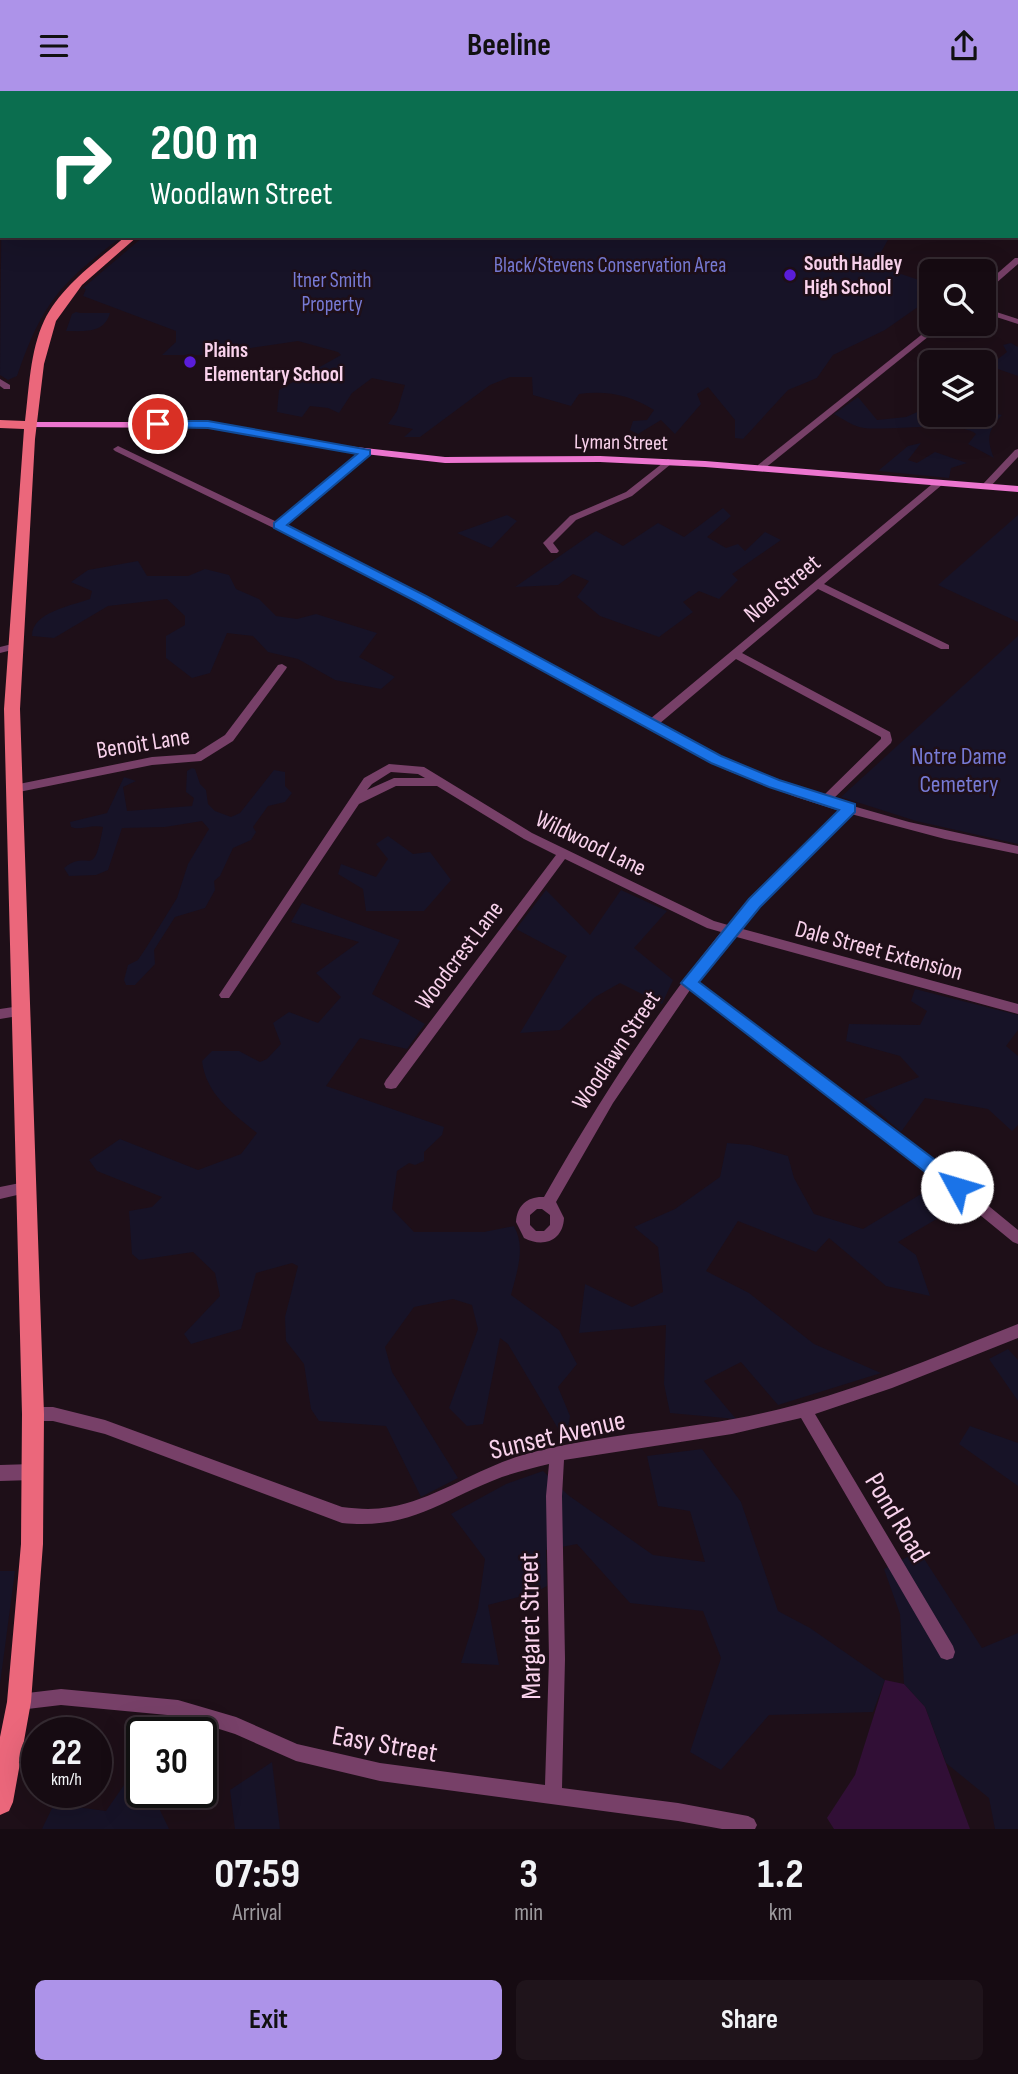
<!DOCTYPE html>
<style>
body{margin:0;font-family:"Sofia Sans Condensed",sans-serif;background:#1f141b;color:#f1f3f6;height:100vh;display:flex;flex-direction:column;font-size:26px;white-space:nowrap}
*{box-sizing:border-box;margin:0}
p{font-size:23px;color:#9e9b9f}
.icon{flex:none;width:38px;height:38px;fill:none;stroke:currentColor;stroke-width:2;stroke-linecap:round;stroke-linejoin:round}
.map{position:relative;height:1738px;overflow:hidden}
.details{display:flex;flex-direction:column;background:#160b12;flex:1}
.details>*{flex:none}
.banner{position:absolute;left:0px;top:0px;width:1018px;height:147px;box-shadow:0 7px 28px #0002,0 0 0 2px #352b32;background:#0b6e4f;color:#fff;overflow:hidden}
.buttons{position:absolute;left:919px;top:168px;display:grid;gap:14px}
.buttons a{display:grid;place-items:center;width:77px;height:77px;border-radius:10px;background:#160b12;box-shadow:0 7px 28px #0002,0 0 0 2px #352b32;font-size:35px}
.speed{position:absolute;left:21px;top:1626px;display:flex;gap:14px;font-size:35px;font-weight:700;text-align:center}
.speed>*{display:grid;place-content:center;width:91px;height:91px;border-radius:50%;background:#160b12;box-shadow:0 7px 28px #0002,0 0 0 2px #352b32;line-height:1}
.speed small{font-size:18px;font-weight:400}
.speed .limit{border:4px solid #111;border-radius:10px;background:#fff;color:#111}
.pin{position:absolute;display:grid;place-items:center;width:60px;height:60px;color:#fff;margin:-30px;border:4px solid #fff;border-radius:50%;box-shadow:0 2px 7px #0007}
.me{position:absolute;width:77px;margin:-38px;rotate:309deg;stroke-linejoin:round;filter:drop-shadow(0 0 5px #0008)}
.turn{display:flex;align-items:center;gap:24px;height:147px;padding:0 35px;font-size:32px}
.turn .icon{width:91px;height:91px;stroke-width:2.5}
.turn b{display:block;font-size:49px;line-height:60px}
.eta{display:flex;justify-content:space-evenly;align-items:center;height:119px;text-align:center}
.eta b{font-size:42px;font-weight:700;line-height:49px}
.button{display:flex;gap:14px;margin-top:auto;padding:14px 35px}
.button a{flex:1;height:80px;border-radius:10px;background:#ad93e9;color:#111;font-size:28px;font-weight:700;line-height:80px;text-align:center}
.button a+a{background:#1f141b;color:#f1f3f6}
header{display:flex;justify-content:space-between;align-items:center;height:91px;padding:0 35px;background:#ad93e9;color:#111;font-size:32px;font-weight:700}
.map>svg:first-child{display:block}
.green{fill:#171327}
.water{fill:#310f36}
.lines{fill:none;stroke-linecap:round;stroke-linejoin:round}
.minor{fill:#774068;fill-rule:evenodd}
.secondary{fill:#ec75cf;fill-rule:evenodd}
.primary{fill:#eb677b;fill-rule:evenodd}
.route{fill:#1a73e8;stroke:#114b97;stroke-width:2}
.poi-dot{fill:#5a1dd9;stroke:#1e0f18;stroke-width:2.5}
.labels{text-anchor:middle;stroke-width:5;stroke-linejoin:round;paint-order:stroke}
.far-poi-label{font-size:21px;font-weight:bold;fill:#f9d2ec;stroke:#1e0f18;text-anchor:start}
.far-park-label{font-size:21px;fill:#777ad4;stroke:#1e0f18}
.far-street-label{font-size:21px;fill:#f9d2ec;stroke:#1e0f18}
.street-label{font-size:24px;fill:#f9d2ec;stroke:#1e0f18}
.park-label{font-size:24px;fill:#777ad4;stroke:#1e0f18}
.near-street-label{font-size:28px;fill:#f9d2ec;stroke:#1e0f18}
</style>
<header><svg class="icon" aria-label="menu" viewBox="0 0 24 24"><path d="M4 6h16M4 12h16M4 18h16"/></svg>Beeline<svg class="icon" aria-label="share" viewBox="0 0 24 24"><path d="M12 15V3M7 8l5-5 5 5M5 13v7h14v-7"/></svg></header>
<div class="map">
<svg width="1018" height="1738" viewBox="0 0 1018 1738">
<rect width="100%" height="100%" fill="#1e0f18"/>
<g class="green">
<path d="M2,62V145H123C61,191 42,212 17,285L8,289L0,284Z"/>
<path d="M144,145H890L874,174L925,191L931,200L925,211L885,239L833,264L817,287L788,299L743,348L735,347V329L708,296L697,303L701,313L675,343L661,329L638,343L630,339L633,330L647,329L654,319C631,304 606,299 579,303L571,315L533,304L532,286H510L490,294L420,346H404L413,338L388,333L397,320L405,294L372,287L352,302L339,322L328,317L310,315L302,326L277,321L279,299L341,264L338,261L298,250L202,264H162L176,251V240L83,205L86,198L83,197Z"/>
<path d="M76,221L80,222H110C104,243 84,240 66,240L72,223Z"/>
<path d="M1011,252L1018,256V285L995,277L984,288V271L993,272L1007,261L1003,254Z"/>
<path d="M858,306L877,329L906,326L931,315V324L963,327L984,324V320L1002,324C988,339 986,347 994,367L968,353L976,343C961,329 889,340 864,337C854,336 843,328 834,323Z"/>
<path d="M921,352L908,369L917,372L935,361L967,372L951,377L949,387L878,380L908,355Z"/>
<path d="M723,417L731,425L707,446L726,457L738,453L745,460L765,441L781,449L732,483L738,489L719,508L699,500L683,511L693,521L659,546L600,525L577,506L589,490L573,483L558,494L515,496L596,440L623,455L658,432L684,446Z"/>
<path d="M507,424L517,430L491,457L457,442Z"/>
<path d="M1018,424V531L938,494Z"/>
<path d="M138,470L147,485H188L205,478L229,484L236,498L259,508L276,525L297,528L316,523L377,542L359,566L395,586L381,598L335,589L298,568L268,561L253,545L227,542L210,582L192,587L166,567V545L185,534V525L167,508L108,515L54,547L32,545C32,521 71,515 90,508L92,500L71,491L88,479Z"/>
<path d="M1018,545V753L916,730L841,706Z"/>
<path d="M192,677L195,678L200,693L206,699L208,713L215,720L231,726L240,722L274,679L285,681V695L292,702L285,711L268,715L253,736L256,741L251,749L233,757L220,785L214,790L215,799L205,817L175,826L154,859L155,873L135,894H126L124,889L128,874L138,869L146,857L177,807L188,773L209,738L202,730L165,736L122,737L108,779L96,784L69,785L64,777C90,756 93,792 103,736C92,733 80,740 71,736L70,731L107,722L124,686L136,690L123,696L127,720L192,715L194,707L186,701L187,680Z"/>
<path d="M388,745L413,763L430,761L451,789L424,820H366L363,798L338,783L341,773L376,786L388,768L376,753Z"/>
<path d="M546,799L590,844L621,799L667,820L634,857L673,889L662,913L620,892L595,906L560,939L520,942L567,865L516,838Z"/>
<path d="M302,812L400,849L372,903L425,933L407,958L360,947L326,995L444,1036L442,1044L424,1061V1070L415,1074L409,1072L397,1080L392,1118L414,1141H484L514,1135C526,1157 517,1180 511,1204L559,1239L577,1273L558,1296L570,1325L566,1351L508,1253L500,1247L483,1333L467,1335L449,1317L478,1238L472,1214L453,1208L414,1216L385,1256L392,1281L458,1387L421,1406L386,1335L319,1330L311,1318L304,1273L286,1250L285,1226L298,1175L292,1172L256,1182L241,1238L191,1253L184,1243L220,1205L215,1182L193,1161L139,1169L132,1163L129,1120L152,1116L162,1106L97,1080L89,1069L120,1048L198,1079L241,1063L257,1042C232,1022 206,1003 202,970L212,960H239L260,971L267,968L281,953L273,932L289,921L318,932L341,906L316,882L359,851L291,831Z"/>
<path d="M915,898L1018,924V939L1006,955L1018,965V1034L1012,1040L988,1018L925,1007L901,1041L864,1008L919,986L900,965L846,950L849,933L920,934L927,920L911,910Z"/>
<path d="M727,1052L750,1054L788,1065L794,1087L814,1123L863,1138L941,1091L965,1111L898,1151L916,1164L930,1205L886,1195L829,1147L816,1161L738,1130L706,1180L749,1202L814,1253L881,1282L778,1314L741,1271L704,1290L736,1328L670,1322L664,1293L666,1234L579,1242L585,1193L632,1216L663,1201L658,1156L634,1136L675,1118L720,1086Z"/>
<path d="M1008,1258L1018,1269V1310L989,1268Z"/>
<path d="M970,1335L1018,1352V1395L959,1353Z"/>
<path d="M702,1358L741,1411L778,1520L810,1537L885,1589L873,1621L769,1624L721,1679L690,1661L721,1567L703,1520L630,1512L577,1453L546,1459L547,1495L534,1502L488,1514L499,1574L461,1572L478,1517L485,1468L451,1423L506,1393L543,1380L568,1404L653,1464L705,1471L690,1420L658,1415L647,1365Z"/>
<path d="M919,1460L982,1557L1018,1542V1738H995L989,1707L946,1672L925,1616L904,1593L900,1523L884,1478Z"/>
<path d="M0,1480H15L0,1593Z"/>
<path d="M272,1671L280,1738H235L230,1699Z"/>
<path d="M131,1684L142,1696V1701H146L157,1713L169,1738H42L54,1713L106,1720Z"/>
</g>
<path class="water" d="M885,1589L904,1593L925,1616L970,1738H834L827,1727L855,1684Z"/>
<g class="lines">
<g class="minor">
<path d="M18,0H27L16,2Z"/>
<path d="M151,0H168L166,2H148Z"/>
<path d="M454,0L465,2H455Z"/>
<rect x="0" y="5" width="2" height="4"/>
<path d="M0,56H2L0,61Z"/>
<path d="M1015,167H1018V173L987,200H984V194Z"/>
<path d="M984,217L1018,228V233L984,222Z"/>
<path d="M935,233H944L764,378H758V374Z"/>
<path d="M0,288L10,294V298H4L0,295Z"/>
<path d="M118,355L277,431L363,359H369V363L284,435L378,481L650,628L937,389H943V393L824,493L949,554V558H941L818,498L742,562L890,641L892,649L891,652L832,709L909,731L1018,755V763L945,748L851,723L791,781L739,837L1018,913V923L733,845L696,891L896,1039L1018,1139V1153L1013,1151L886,1047L690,899L613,1012L556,1111L564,1127C563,1150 543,1157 524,1147L516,1131C517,1114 528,1105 544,1106C597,1013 654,924 721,841L707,837L565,768L396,997L391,998L386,997L384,993L386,989L556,764L524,748L437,695H396L359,713L229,907H221L219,904L221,901L364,687L389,673L424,676L532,742L714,830L728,834L767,791L840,720L796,706L726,679L372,485L115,360L113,358ZM736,568L881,646V648L822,706L734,673L659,633ZM391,681L418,683L425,687H394L367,699L372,693ZM542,1118L550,1124V1134L544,1140H536L530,1134V1124L537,1118Z"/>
<path d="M1018,358V366L989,397H983V393L1015,359Z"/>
<path d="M668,368L673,371L671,373L632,405L576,429L553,452L559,460L557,462H551L543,452L570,425L626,401Z"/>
<path d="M16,552L20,553V557L0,562V556Z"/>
<path d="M282,573L287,576L286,578L233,650L201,670L152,674L14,702L8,698L14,694L152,666L195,663L225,644L278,574Z"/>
<path d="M20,915L24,916L26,920L24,924L0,928V918Z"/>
<path d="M25,1091L30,1093L32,1097L30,1101L0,1108V1096Z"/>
<path d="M1018,1233V1247L892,1297L815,1323L953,1555L955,1561L953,1567L947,1569L941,1567L801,1327L732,1343L564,1369L562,1405L565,1568L562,1697L678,1712L748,1725L754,1728L757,1734L755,1738H722L678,1730L380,1690L296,1670L235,1643L178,1625L61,1614L19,1619L13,1617L11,1611L13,1605L19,1603L61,1598L178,1609L236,1626L297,1653L380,1672L545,1694L549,1568L546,1405L549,1373C533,1377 517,1381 502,1386C441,1409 412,1439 342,1432L105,1343L53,1330H33L28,1328L25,1323L28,1318L33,1316H53L105,1329L342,1416C358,1418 373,1419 390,1416C436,1408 477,1377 523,1364C601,1342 684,1340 763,1322C851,1303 934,1266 1018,1233Z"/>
<path d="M32,1373L37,1376L40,1381L37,1386L32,1389L0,1390V1374Z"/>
</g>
<path class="secondary" d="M31,331H208L347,355L445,366L600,365L705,370L1018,395V401L705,376L600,371L445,372L347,361L208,337L27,336V332Z"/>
<g class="primary">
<path d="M344,0H354L342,2Z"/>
<path d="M126,145H138L82,194L56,230L44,273L35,348L20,618L44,1323L43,1453L31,1611L13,1711L9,1720L0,1724V1646L7,1611L21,1453L22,1323L4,618L24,338L0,337V329L25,330C29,298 30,260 44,230C61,195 97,170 126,145Z"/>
</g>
</g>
<path class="route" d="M158,330H208L370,359V364L287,434L426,505L721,665L779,689L855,713V721L760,816L699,891L963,1090L966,1096L963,1101H951L681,892L749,808L839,719L769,696L711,672L417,511L274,437V432L357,363L208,337L153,336L152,333Z"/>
<g class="poi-dot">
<circle cx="790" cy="184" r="7"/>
<circle cx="190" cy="271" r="7"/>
</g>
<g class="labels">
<g class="far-poi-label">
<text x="804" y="179">South Hadley<tspan x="804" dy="24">High School</tspan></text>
<text x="204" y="266">Plains<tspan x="204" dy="24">Elementary School</tspan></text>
</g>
<g class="far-park-label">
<text x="610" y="181">Black/Stevens Conservation Area</text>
<text x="332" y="196">Itner Smith<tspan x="332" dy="24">Property</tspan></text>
</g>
<g class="far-street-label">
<text transform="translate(621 351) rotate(1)" y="7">Lyman Street</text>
</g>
<g class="street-label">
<text transform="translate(782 497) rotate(-40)" y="8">Noel Street</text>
<text transform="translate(143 652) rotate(-9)" y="8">Benoit Lane</text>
<text transform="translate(591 752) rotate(26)" y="8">Wildwood Lane</text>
<text transform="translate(879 859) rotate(15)" y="8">Dale Street Extension</text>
<text transform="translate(459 864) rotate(-53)" y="8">Woodcrest Lane</text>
<text transform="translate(616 959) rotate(-56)" y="8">Woodlawn Street</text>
</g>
<g class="park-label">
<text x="959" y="673">Notre Dame<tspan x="959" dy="28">Cemetery</tspan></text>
</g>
<g class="near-street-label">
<text transform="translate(557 1343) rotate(-13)" y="10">Sunset Avenue</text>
<text transform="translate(898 1426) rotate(59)" y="10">Pond Road</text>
<text transform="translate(529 1535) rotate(-91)" y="10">Margaret Street</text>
<text transform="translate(385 1652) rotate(10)" y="10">Easy Street</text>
</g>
</g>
</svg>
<div class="buttons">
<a><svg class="icon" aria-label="search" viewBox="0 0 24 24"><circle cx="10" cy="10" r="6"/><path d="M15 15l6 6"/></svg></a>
<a><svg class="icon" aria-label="layers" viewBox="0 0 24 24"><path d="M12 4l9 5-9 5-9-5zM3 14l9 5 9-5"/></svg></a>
</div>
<div class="speed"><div>22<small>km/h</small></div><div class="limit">30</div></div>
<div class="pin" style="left:158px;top:333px;background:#d93025"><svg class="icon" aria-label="arrive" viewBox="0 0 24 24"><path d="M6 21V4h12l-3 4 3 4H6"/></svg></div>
<svg class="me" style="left:957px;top:1096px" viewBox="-20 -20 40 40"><circle r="19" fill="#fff"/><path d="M0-13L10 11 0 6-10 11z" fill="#1a73e8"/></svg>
<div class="banner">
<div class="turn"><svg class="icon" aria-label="right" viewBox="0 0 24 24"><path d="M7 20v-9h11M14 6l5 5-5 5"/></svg><div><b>200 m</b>Woodlawn Street</div></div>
</div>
</div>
<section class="details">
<div class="eta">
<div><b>07:59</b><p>Arrival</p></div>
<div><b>3</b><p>min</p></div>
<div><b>1.2</b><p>km</p></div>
</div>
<div class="button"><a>Exit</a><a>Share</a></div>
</section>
